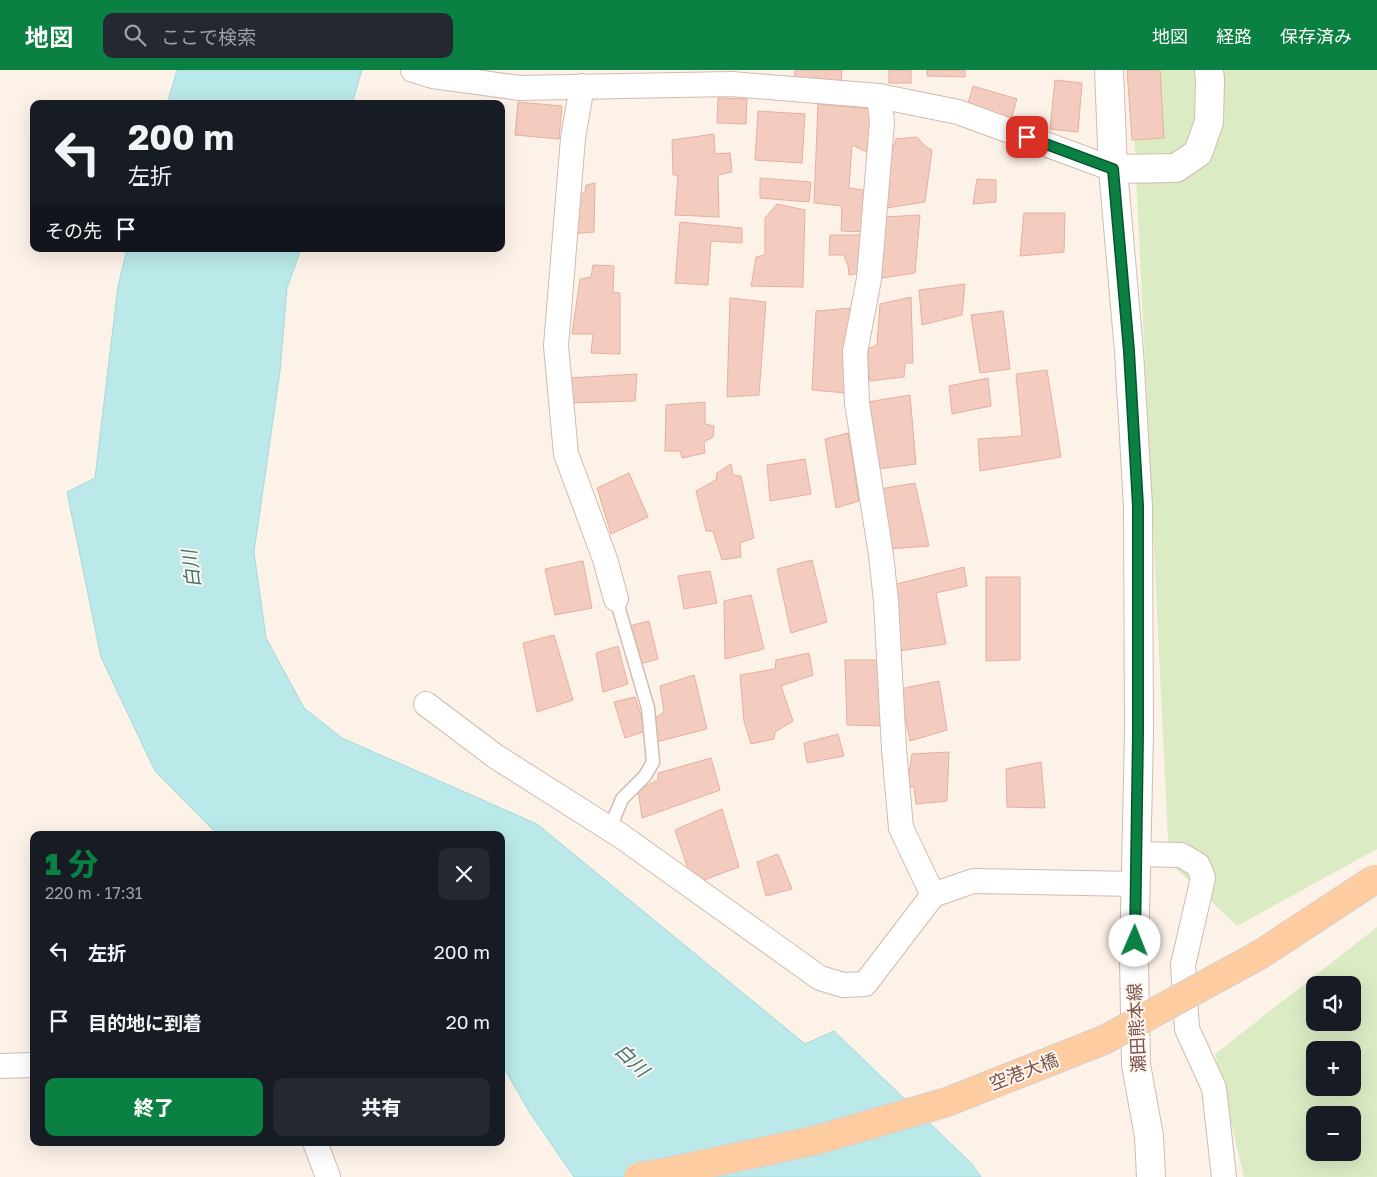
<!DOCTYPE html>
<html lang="ja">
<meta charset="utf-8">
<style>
body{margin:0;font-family:"Golos Text","Noto Sans JP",sans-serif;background:#242831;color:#f1f3f6;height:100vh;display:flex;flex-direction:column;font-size:19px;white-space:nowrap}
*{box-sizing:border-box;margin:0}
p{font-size:16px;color:#9ea1a6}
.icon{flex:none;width:28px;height:28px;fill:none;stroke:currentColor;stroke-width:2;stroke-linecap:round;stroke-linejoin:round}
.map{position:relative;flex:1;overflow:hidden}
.sheet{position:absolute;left:30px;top:761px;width:475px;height:315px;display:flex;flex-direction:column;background:#171b24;border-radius:10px;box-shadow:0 5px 20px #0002}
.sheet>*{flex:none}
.guide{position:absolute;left:30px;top:30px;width:475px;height:152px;border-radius:10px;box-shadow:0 5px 20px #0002;background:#171b24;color:#f1f3f6;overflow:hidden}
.fabs{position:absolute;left:1306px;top:906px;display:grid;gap:10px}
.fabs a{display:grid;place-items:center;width:55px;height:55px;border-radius:10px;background:#171b24;box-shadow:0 5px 20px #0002;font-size:25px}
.pin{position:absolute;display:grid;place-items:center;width:42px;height:42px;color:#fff;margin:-21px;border-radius:10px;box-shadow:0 2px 8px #0006}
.me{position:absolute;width:55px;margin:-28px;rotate:1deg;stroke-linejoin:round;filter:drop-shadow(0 0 4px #0008)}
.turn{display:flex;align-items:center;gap:18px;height:105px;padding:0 15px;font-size:22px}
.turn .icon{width:65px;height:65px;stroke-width:2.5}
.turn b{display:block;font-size:35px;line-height:42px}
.then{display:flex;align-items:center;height:48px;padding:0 15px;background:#0003;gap:10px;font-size:19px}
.round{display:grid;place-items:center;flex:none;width:52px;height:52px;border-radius:10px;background:#242831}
.headline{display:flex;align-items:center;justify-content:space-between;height:85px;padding:0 15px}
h1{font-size:30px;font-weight:800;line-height:38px;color:#0b8043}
.action{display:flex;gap:10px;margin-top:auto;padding:10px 15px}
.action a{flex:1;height:58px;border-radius:10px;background:#0b8043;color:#fff;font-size:20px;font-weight:800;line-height:58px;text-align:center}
.action a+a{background:#242831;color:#f1f3f6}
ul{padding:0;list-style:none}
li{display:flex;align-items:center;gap:15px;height:70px;padding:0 15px}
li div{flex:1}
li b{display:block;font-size:19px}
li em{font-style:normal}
header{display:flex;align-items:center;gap:30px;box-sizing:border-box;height:70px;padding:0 25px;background:#0b8043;color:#fff}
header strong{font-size:24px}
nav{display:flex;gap:28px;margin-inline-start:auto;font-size:18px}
.search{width:350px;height:45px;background:#242831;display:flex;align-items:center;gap:12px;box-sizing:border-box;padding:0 18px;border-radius:10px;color:#9ea1a6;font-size:19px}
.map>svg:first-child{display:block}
.green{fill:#dbecc5;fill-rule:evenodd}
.water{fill:#bbe8e8;stroke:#a1dada}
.building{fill:#f3ccbf;stroke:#e7af9f}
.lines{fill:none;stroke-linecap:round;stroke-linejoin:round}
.lane-casing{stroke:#d2bab0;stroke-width:15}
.street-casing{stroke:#d2bab0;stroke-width:26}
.secondary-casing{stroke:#d5b9ad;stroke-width:30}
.lane{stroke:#fff;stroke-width:12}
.street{stroke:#fff;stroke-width:24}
.secondary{stroke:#fff;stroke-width:28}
.primary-bridge-casing{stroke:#d9cfcd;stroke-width:30;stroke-linecap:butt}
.primary-bridge{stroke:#fdcca0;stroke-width:28}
.route-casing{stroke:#07532c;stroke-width:12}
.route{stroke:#0b8043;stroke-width:9}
.labels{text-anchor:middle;stroke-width:4;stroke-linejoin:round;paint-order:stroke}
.street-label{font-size:18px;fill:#78544b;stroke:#fff6ef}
.water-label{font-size:19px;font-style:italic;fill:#3a7676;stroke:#fff6ef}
</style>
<header>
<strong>地図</strong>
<div class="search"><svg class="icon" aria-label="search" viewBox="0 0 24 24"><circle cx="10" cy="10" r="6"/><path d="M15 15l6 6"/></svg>ここで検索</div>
<nav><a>地図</a><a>経路</a><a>保存済み</a></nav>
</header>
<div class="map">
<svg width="1377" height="1107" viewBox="0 0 1377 1107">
<rect width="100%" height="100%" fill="#fdf2e8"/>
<g class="green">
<path d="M1131,0H1377V779L1237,856L1169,792Z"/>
<path d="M1377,857V1107H1244L1215,984ZM1315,915H1352V952H1315ZM1315,980H1352V1018H1315ZM1315,1045H1352V1082H1315Z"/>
</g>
<g class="water">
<path d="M177,0H362L352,34H167Z"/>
<path d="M127,179H301L287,218L280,301L254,482L266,568L304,638L342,668L537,754L805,974L834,961L972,1094L981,1107H574L530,1043L501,993V765H218L155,701L101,587L67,422L95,408L118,216Z"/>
</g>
<g class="building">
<path d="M795,0H842L841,12L794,10Z"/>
<rect x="889" y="0" width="22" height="13"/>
<path d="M927,0H965V7L927,6Z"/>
<path d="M1127,0H1160L1164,68L1132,70Z"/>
<path d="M1055,10L1082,13L1078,62L1050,59Z"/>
<path d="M973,16L1017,29L1011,49L967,37Z"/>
<path d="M718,28L747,29L746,54L717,53Z"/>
<path d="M518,32L562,36L559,69L515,65Z"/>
<path d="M818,34L872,39L867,82L852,75L849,118L869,121V162L841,161L842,136L814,133Z"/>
<path d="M758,41L805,44L802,93L755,90Z"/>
<path d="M714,64L715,84L730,83L732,102L718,105L719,147L675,145L678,105H673L672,70Z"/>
<path d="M917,67L926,77L932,80L925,132L886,138L888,92L896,69Z"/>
<path d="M760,108L811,112L809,132L760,128Z"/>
<path d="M977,109L996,110V132L973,134Z"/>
<path d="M595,113L594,162L570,164L568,124L585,123L586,115Z"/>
<path d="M777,134L805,140L803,217L751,216L756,187L765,185V148Z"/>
<path d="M1024,143H1065L1064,182L1020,186Z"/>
<path d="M920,145L915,203L882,208L884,147Z"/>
<path d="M680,152L742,158V173L711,171L708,215L675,213Z"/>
<path d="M830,165H868L865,202L849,205L848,196L844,185H829Z"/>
<path d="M593,195L614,196L613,222L620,223V284L591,283L593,264H572L580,209L591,207Z"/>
<path d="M965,214L962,245L922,255L919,220Z"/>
<path d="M911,227L913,293H905L904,307L870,311L866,280L877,275L880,234Z"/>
<path d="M730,228L766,232L759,325L727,327Z"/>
<path d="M850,238L846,323L812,320L816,241Z"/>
<path d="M1003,241L1010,299L980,303L971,245Z"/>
<path d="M1047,300L1061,387L980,401L978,369L1022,366L1016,304Z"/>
<path d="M637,304L635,331L570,333L568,308Z"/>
<path d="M988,308L991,336L952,344L949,316Z"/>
<path d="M910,325L916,394L878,399L868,332Z"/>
<path d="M705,332V354L714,356L713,367L704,372L705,383L682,388L680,381H665L666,335Z"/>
<path d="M848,363L859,431L836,438L825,369Z"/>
<path d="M805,389L811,424L770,431L767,395Z"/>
<path d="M731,394L733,405L741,406L754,468L740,473L741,487L722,490L713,461H706L696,421L716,410L717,403Z"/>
<path d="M629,403L648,447L611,464L597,418Z"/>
<path d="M915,413L929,476L888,479L880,419Z"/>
<path d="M812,490L827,552L791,563L777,499Z"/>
<path d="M583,491L592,538L555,545L545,499Z"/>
<path d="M964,497L967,516L936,523L946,574L899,581L893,515Z"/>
<path d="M710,501L717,533L684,539L678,506Z"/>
<path d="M986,507H1020V590L986,591Z"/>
<path d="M751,525L764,579L725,589L724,531Z"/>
<path d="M649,551L658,589L636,595L629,556Z"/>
<path d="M554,565L573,630L537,642L523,573Z"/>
<path d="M618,576L628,614L603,622L596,583Z"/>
<path d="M809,583L813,605L781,616L793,651L775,662L774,669L751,674L744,651L740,605L775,599L776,590Z"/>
<path d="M845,590H881L888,656L847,655Z"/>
<path d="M694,605L707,659L656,672L655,648L664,642L660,616Z"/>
<path d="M939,611L947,660L910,671L900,619Z"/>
<path d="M635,627L646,661L625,668L614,632Z"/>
<path d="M838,664L844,686L807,693L804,673Z"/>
<path d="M949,682L947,731L916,734L914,717H907L912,684Z"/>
<path d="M711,688L720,720L642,748L638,720L658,710V703Z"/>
<path d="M1041,692L1045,738L1007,737L1006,699Z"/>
<path d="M722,739L739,797L693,814L675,760Z"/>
<path d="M778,784L792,819L766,826L757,792Z"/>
</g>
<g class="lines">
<defs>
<path id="lane" d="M610,758L622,729L645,706L653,692L648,638L616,529"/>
<g id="street">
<path d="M413,0L433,6L519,18L731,14L879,26L958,42L1113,99"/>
<path d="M582,16L573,68L556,276L566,384L605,489L616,529"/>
<path d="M879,26L882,52L869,209L855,282L857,333L881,485L886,531L894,679L901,758L933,825"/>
<path d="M426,634L495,686L621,766L820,908L843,915L865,914L933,825L973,811L1136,814"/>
<path d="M1136,784L1181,785L1198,795L1203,808L1183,895L1187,959L1214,1018L1224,1107"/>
<path d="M0,996L34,995"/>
<path d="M315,1072L328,1107"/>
</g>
<g id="secondary">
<path d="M1109,0L1113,99L1129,281L1138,436L1139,663L1134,890L1136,995L1149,1066L1151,1107"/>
<path d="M1113,99L1176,98L1198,83L1209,52L1210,10L1209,0"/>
</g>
</defs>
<use href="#lane" class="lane-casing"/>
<use href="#street" class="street-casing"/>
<use href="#secondary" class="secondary-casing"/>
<use href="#lane" class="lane"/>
<use href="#street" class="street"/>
<use href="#secondary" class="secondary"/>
<defs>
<path id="primary-bridge" d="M638,1107L673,1101L817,1070L947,1032L1104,970L1261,884L1375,809"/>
</defs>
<use href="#primary-bridge" class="primary-bridge-casing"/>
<use href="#primary-bridge" class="primary-bridge"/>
</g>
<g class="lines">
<defs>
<path id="route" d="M1027,67L1113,99L1129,281L1138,436V663L1135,871"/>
</defs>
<use href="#route" class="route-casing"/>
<use href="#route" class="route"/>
</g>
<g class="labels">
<g class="street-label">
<text transform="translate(1137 958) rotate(-93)" y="6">瀬田熊本線</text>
<text transform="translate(1024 1002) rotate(-21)" y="6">空港大橋</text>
</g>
<g class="water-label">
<text transform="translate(191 499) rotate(-97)" y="7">白川</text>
<text transform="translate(632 990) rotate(44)" y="7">白川</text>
</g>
</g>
</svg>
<div class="fabs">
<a><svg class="icon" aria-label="sound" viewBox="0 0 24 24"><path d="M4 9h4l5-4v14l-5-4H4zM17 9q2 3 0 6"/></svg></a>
<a>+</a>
<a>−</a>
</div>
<div class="pin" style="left:1027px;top:67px;background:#d93025"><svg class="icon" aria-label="arrive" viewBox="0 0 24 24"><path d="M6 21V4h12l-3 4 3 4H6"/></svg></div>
<svg class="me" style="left:1135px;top:871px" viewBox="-20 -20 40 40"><circle r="19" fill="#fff"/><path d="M0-13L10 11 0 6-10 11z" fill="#0b8043"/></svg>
<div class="guide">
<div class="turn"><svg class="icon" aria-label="left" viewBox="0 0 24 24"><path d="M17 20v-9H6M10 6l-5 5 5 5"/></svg><div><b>200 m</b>左折</div></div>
<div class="then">その先<svg class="icon" aria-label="arrive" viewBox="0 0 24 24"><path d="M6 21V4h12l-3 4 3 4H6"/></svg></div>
</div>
<section class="sheet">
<div class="headline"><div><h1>1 分</h1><p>220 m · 17:31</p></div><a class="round"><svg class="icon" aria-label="close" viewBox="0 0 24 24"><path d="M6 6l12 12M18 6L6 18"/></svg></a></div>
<ul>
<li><svg class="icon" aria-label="left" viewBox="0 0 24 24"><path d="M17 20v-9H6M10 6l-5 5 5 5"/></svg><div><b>左折</b></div><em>200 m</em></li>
<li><svg class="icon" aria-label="arrive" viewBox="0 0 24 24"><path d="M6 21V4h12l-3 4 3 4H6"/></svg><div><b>目的地に到着</b></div><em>20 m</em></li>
</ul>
<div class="action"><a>終了</a><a>共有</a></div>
</section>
</div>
